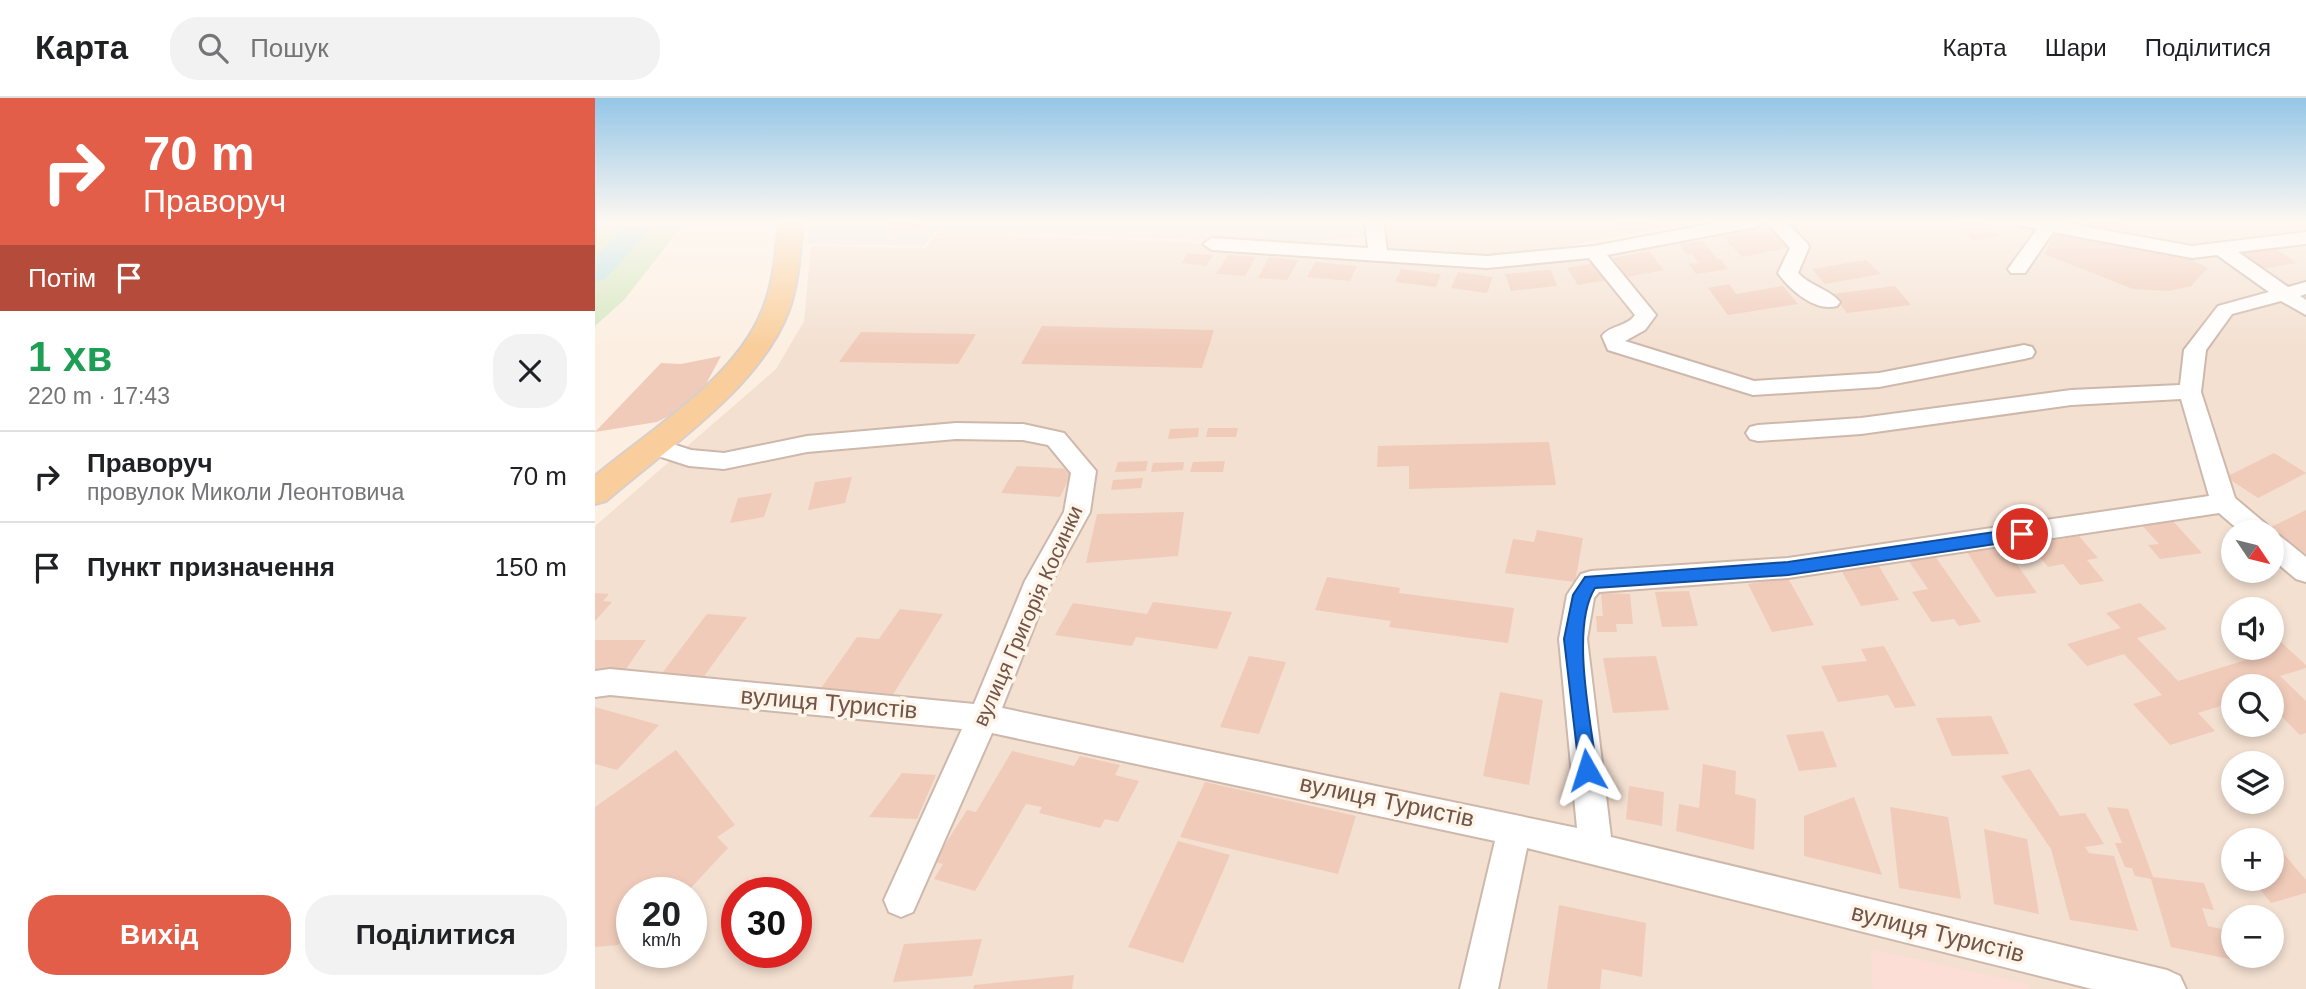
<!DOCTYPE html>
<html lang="uk">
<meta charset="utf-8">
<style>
body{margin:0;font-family:Arial,sans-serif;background:#f2f2f2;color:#202124;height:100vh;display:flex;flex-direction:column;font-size:26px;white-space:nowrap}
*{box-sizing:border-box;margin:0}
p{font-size:23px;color:#757577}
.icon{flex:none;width:38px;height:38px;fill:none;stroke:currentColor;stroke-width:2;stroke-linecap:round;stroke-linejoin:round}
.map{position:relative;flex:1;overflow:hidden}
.drawer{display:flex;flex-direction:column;background:#fff;width:595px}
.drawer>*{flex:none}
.hud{background:#e35e49;color:#fff;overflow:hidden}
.needle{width:46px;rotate:125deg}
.buttons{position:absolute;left:1626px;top:422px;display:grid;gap:14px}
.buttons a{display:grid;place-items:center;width:63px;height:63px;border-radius:50%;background:#fff;box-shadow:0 4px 10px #0003;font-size:35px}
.speed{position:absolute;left:21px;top:779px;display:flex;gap:14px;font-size:35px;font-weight:700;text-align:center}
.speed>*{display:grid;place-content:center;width:91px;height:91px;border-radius:50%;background:#fff;box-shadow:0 4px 10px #0003;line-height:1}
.speed small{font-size:18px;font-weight:400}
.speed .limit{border:10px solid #d22;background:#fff;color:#111}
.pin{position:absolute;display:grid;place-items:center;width:60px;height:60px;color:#fff;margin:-30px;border:4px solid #fff;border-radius:50%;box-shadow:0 2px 7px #0007}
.me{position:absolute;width:77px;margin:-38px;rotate:354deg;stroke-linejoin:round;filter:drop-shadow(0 0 5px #0008)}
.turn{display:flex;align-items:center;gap:24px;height:147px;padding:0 28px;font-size:32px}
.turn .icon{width:91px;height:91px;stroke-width:2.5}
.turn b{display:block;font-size:49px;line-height:60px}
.then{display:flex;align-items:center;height:66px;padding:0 28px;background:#0003;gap:14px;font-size:26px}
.round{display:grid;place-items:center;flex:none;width:74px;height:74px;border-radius:28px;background:#f2f2f2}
.head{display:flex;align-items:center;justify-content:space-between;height:119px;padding:0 28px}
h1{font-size:42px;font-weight:700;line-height:52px;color:#1e9e55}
.cta{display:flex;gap:14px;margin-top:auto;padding:14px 28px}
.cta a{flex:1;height:80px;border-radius:28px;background:#e35e49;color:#fff;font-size:28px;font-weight:700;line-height:80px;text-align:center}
.cta a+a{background:#f2f2f2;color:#202124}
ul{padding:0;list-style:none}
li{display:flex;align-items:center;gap:21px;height:91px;padding:0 28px;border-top:2px solid #e0e0e0}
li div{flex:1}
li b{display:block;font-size:26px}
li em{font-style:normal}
header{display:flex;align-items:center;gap:42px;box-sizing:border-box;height:98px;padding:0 35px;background:#fff;border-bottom:2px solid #e0e0e0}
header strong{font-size:33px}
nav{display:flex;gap:38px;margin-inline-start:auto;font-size:24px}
.search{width:490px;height:63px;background:#f2f2f2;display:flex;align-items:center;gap:18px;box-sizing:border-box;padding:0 24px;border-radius:28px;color:#757577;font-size:26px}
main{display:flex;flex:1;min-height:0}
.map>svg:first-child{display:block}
.residential{fill:#f3e0d1;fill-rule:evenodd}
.commercial{fill:#fcded6}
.industrial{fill:#ebe2dd}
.green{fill:#d5e8c1}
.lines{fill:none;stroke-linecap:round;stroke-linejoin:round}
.river{fill:#b7e2e4;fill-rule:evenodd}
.building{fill:#f0cbba}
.minor-casing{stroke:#ceb8ac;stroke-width:4}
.major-casing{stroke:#d8cfcc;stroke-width:4}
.minor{fill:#fff;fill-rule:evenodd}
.major{fill:#f9ce9c;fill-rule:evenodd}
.route{fill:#1a73e8;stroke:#114b97;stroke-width:2}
.labels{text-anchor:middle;stroke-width:7;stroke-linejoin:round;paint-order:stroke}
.street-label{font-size:21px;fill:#725449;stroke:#fff4e8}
.near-street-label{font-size:24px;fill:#725449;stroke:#fff4e8}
</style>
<header>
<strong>Карта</strong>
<div class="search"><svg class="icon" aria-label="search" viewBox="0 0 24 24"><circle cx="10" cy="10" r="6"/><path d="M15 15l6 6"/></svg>Пошук</div>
<nav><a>Карта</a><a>Шари</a><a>Поділитися</a></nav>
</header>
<main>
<section class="drawer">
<div class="hud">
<div class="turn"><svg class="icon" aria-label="right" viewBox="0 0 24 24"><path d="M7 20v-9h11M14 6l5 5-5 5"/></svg><div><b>70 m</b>Праворуч</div></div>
<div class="then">Потім<svg class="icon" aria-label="arrive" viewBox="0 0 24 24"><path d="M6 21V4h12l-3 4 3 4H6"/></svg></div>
</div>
<div class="head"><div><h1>1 хв</h1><p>220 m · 17:43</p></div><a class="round"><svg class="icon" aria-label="close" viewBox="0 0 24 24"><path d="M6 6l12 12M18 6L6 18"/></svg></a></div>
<ul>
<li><svg class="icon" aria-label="right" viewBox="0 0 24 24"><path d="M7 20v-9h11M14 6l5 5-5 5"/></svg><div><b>Праворуч</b><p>провулок Миколи Леонтовича</p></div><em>70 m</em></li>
<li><svg class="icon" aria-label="arrive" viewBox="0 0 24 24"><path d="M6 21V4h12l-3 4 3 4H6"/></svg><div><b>Пункт призначення</b></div><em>150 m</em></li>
</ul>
<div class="cta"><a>Вихід</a><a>Поділитися</a></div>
</section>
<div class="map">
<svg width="1711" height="891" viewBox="0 0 1711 891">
<rect width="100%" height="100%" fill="#fcefe2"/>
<g class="residential">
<path d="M786,123H859L865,128L907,123H1111L917,158L796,154Z"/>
<path d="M1178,123H1711V891H0V428L181,271L209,223L216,148L331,150L341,135L594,144L621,149L904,169L975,160ZM1638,434H1676V472H1638ZM1638,511H1676V550H1638ZM1638,588H1676V626H1638ZM1638,665H1676V704H1638ZM1638,742H1676V780H1638ZM37,794H96V854H37ZM142,794H201V854H142ZM1638,819H1676V858H1638Z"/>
</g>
<path class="commercial" d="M1276,851L1433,886L1434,891H1278Z"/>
<path class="industrial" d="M214,123H770L773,138L707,145L340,133L329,148L213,146Z"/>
<path class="green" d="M0,123H91L29,202L0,228Z"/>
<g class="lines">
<path class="river" d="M36,123H63L10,181L0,183V159Z"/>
</g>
<g class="building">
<path d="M292,123H324L325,130L293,136Z"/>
<path d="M1019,123H1054L1061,128L1034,136Z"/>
<path d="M1372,123H1387L1405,138L1377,142L1358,125Z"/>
<path d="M1488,123H1522L1528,127L1499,132Z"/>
<path d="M1175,129L1197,149L1147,159L1127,138Z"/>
<path d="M1461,133L1593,160L1613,170L1596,188L1574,193L1538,191L1449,156Z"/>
<path d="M1108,143L1122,161H1125L1133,171L1101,176L1094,166L1103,165L1097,156L1092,157L1084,146Z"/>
<path d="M1677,149L1702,165L1665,171L1641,154Z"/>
<path d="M1054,153L1069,172L1032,179L1018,160Z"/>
<path d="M593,155L618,157L611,168L586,165Z"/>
<path d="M633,157L654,158L661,159L650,178L621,176Z"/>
<path d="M674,159L704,162L692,182L663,180Z"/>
<path d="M1271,162L1286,176L1230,186L1217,171Z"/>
<path d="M720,164L762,168L755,183L712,179Z"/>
<path d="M999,165L1012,182L983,187L972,170Z"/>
<path d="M806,171L846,176L841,189L800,184Z"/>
<path d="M950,172H956L962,188L916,193L910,176Z"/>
<path d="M863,174L898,179L892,195L856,190Z"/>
<path d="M1134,186L1141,196L1188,188L1203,206L1133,217L1113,190Z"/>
<path d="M1300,188L1316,207L1252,215L1237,196Z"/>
<path d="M447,228L619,232L607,270L426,266Z"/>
<path d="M266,234L381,236L363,266L244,264Z"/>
<path d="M126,258L102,303L90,305L78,316L62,324L0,334L66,265L86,266Z"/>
<path d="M604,330L603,339L573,341L575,331Z"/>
<path d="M613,330H643L641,339H611Z"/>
<path d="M954,344L961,387L814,391V368L782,369L783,348Z"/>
<path d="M1679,355L1711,375L1663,400L1631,379Z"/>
<path d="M553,363L551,373L520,374L523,364Z"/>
<path d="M630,363L628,374H595L598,364Z"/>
<path d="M589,364L588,372L556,374L558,365Z"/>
<path d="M422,368L479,371L465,399L406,395Z"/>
<path d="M257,379L250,405L213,412L220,384Z"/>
<path d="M548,380L546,390L516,392L518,382Z"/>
<path d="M177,395L169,419L135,425L143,400Z"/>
<path d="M1711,412V456L1674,430Z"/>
<path d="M589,414L583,458L491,465L502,416Z"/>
<path d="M1576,421L1607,455L1565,461L1553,447L1564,446L1545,425Z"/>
<path d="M942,432L988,440L980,484L910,475L918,441L939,444Z"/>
<path d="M1484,438L1503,460L1492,462L1509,483L1485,487L1468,466L1453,469L1435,446Z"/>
<path d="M1411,450L1442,495L1401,499L1372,454Z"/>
<path d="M1337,454L1386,524L1364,528L1359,521L1337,524L1317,494L1333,491L1311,459Z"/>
<path d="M1282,465L1304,502L1266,508L1245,470Z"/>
<path d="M732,479L805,490L804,495L919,510L913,545L794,529L796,523L720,512Z"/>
<path d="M1193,480L1219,527L1177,534L1153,486Z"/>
<path d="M1094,493L1103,528L1067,529L1060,494Z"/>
<path d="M0,495L14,496L8,503L17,504L0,523Z"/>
<path d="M1006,495L1035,496L1038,526H1021L1022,534H1002L1001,518H1008Z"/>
<path d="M558,504L637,514L622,551L541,539L537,548L460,537L478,505L552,516Z"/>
<path d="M1545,505L1572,531L1542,540L1583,583L1651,562L1638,550H1676V535L1711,567V570L1685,578L1711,603V635L1705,637L1676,608V588H1638V604L1603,615L1620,633L1575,647L1538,606L1567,597L1529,556L1492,568L1472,546L1526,530L1511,515Z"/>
<path d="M305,511L348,516L292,606L222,596L262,539L284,541Z"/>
<path d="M112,516L152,519L107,581L65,578Z"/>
<path d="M0,542H51L27,577L0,576Z"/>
<path d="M1289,548L1321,608L1300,610L1293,597L1243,604L1226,568L1272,563L1266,551Z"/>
<path d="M654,558L691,564L664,636L625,629Z"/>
<path d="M1061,558L1074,612L1018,615L1008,560Z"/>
<path d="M905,594L948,602L934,687L888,678Z"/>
<path d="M0,609L64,627L22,672L0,666Z"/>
<path d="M1396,618L1414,656L1357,658L1341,620Z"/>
<path d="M1228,633L1242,669L1204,673L1191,637Z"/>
<path d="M81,652L140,727L122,739L133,750L92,794H37V828L23,847L0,849V709Z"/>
<path d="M417,653L479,668L485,658L525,667L520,677L544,683L523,724L510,721L505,730L444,715L447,709L431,706L380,793L339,781L348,766L339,764L372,712L381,714Z"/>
<path d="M1108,666L1141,673L1140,696L1161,701L1159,752L1081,733L1084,706L1104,710Z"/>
<path d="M1435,671L1465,718L1490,715L1509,746L1490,749L1494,755L1519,758L1543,833L1475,822L1456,751L1406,678Z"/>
<path d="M307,675L341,677L322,721L274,719Z"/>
<path d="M610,684L761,718L743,776L585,739Z"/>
<path d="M1034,688L1069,694L1067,728L1031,721Z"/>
<path d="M1259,699L1287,777L1209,758V718Z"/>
<path d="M1295,709L1353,719L1366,801L1304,790Z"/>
<path d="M1512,709L1533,711L1558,779L1609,785L1619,812L1607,810L1613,828L1635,833L1638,858H1642L1644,863L1576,849L1556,781L1540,778L1537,770L1530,769L1520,745H1527Z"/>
<path d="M1389,731L1432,741L1444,816L1399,806Z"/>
<path d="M583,743L635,757L588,865L533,849Z"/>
<path d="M1683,749L1711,782V795L1676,805L1656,780H1676V750Z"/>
<path d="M964,807L1051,825L1047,879L1007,871L1005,891H952Z"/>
<path d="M387,841L377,878L298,884L309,846Z"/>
<path d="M479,877L477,891H378L379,887Z"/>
</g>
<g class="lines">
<defs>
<g id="minor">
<path d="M770,123H788L792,152L892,158L999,148L1131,123H1169L1160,129L1012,157L1061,217L1050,232L1030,243L1159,283L1284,275L1429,247L1437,249L1440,254L1437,259L1429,261L1284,289L1158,297L1013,252L1007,238C1015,227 1032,229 1040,217L994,160L892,170L617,152L608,146L617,140L773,150Z"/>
<path d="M1171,123H1190L1212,145L1214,149L1203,175C1215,188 1234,191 1245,204L1242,208C1220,214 1195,192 1183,175L1195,150Z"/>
<path d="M1420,123H1459L1597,148L1711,134V146L1643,154L1693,189L1711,184V196L1705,198L1711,202V217L1686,203L1637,216L1611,252L1606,294L1640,400L1672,427L1676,434H1646L1624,415L1193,480L1004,494L999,500L992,541L1016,739L1572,872L1585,878L1591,891H1497L932,750L903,891H865L900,743L397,635L318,814L306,819L294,814L289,802L367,631L15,597L0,599V573L15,571L379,606L430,483L469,414L476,375L453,347L428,342L361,341L212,354L129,371L94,368L51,354L47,348L51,342L59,340L96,352L129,355L212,338L361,325L428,326L469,335L501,373L495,414L457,483L407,610L982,730L964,541L972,497L986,476L996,473L1193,460L1614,398L1586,301L1476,307L1266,336L1163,343L1155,341L1151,335L1155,329L1163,327L1266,320L1476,292L1585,287L1589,252L1623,208L1674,194L1622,157L1597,160L1458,134L1430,175H1416L1413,171L1442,131L1423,127Z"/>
<path d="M1676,435L1685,438L1711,459V484L1701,481L1676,460Z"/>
</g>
<path id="major" d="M184,123H208C205,153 204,184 194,212C165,290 72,350 11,403L0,406V378C55,332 140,281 167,213C179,185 181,153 184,123Z"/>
</defs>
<use href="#minor" class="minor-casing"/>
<use href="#major" class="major-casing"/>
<use href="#minor" class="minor"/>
<use href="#major" class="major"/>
</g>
<linearGradient id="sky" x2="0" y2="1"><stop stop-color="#94c6e6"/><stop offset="0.5" stop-color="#fef8f2"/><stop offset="1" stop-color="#fef8f2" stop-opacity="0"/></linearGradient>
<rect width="1711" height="248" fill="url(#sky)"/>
<path class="route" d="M1427,430L1435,436L1427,442L1193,477L1000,490C975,529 996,625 1002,672L999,678L992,681L985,678L969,541L978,497L990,479L1193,464Z"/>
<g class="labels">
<g class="street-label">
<text transform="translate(433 518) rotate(-66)" y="7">вулиця Григорія Косинки</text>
</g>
<g class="near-street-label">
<text transform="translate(234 605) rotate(5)" y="8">вулиця Туристів</text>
<text transform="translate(792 703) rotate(12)" y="8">вулиця Туристів</text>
<text transform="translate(1343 835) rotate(14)" y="8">вулиця Туристів</text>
</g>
</g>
</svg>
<div class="buttons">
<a><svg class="needle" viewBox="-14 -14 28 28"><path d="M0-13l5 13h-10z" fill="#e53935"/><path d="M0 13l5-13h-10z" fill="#757577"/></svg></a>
<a><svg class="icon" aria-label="sound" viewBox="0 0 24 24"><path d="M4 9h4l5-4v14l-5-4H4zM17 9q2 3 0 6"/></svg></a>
<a><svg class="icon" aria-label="search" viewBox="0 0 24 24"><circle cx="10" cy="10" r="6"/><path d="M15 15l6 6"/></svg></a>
<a><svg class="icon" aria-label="layers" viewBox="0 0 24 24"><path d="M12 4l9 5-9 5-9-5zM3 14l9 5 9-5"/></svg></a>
<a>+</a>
<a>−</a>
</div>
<div class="speed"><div>20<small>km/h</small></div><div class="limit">30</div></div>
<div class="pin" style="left:1427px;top:436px;background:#d93025"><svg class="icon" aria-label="arrive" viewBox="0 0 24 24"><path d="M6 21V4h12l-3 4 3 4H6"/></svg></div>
<svg class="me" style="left:992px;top:672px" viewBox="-20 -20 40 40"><path d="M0-17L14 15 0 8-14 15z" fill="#1a73e8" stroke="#fff" stroke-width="4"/></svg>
</div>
</main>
